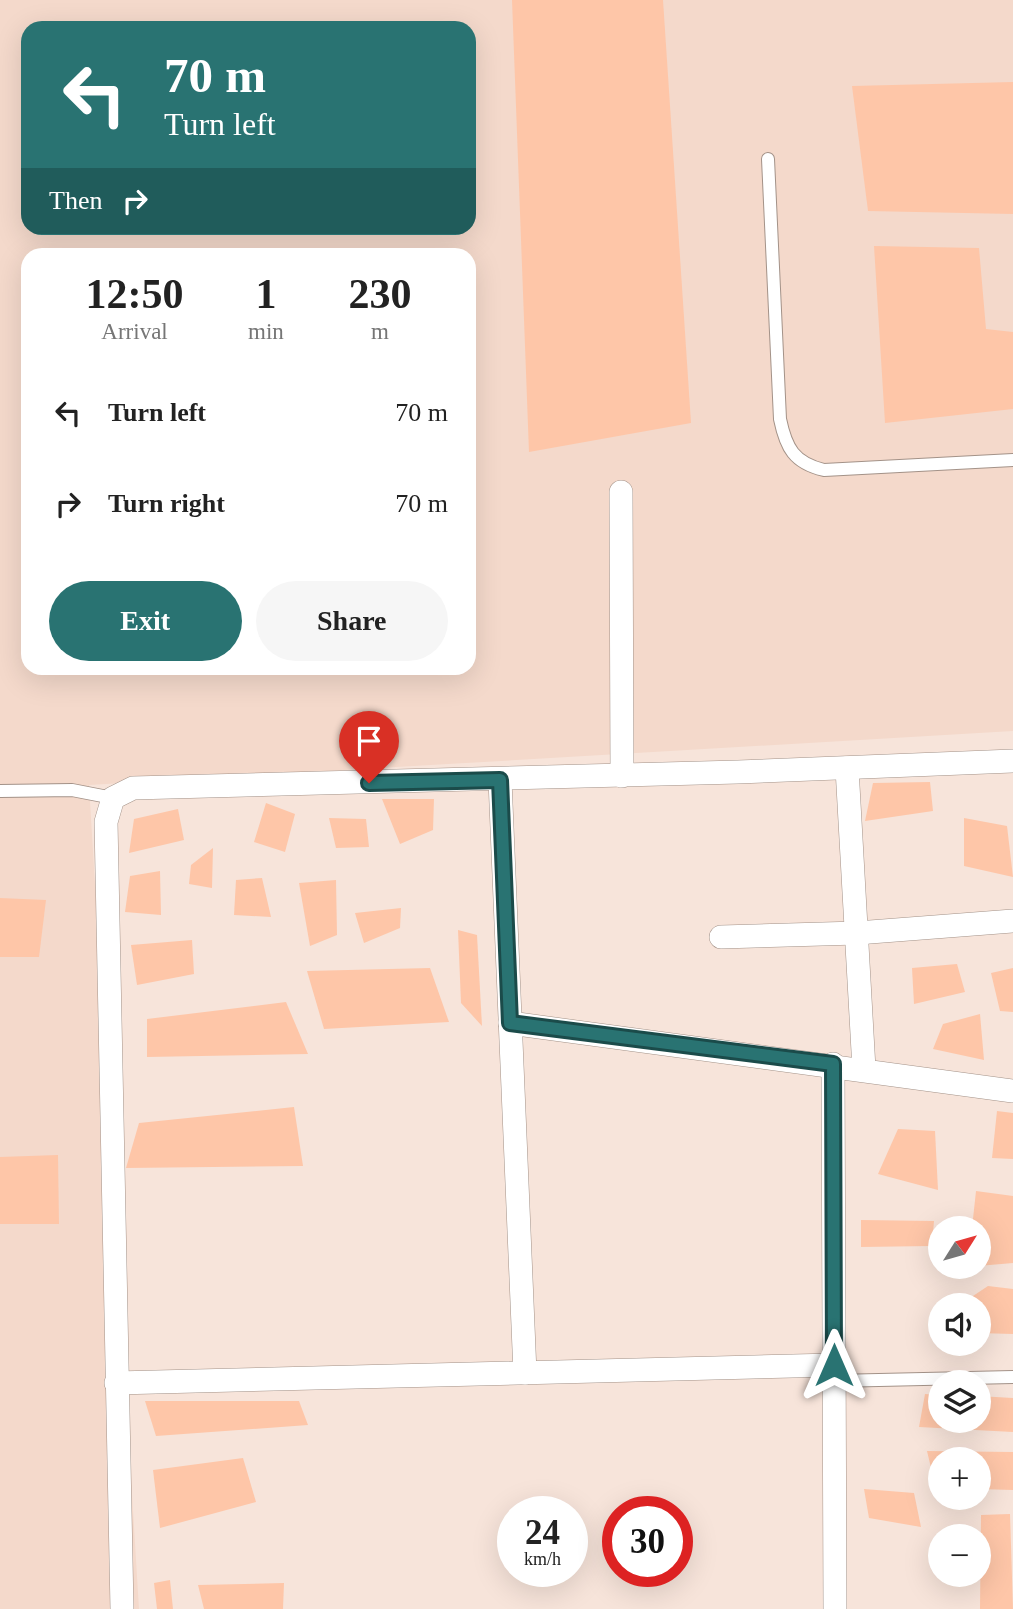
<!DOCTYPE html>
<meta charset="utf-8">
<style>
body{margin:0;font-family:Georgia,serif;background:#f6f6f6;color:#222;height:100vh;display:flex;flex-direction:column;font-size:26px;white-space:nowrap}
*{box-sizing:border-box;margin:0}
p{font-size:23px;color:#767676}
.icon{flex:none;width:38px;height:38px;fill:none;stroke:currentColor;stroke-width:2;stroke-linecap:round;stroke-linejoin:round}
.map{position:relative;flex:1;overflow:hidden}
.drawer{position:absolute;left:21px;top:248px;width:455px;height:427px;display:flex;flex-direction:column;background:#fff;border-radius:21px;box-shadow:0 7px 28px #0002}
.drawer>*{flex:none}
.guide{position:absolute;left:21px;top:21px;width:455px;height:214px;border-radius:21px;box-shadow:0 7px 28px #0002;background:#297372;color:#fff;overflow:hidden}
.needle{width:46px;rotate:53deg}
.controls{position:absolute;left:928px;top:1216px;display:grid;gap:14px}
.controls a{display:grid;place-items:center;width:63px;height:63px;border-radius:50%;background:#fff;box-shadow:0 7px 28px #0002;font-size:35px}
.speed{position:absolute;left:497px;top:1496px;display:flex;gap:14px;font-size:35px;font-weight:700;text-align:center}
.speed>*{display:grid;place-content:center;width:91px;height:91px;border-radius:50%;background:#fff;box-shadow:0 7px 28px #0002;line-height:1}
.speed small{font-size:18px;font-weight:400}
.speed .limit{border:10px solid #d22;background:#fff;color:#111}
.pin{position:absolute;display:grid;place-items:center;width:60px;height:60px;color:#fff;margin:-72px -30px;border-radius:50% 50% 50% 0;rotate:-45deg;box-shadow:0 0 7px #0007}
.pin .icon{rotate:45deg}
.me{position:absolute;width:77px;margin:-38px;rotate:0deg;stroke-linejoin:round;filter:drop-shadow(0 0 5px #0008)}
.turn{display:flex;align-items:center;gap:24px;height:147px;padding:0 28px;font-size:32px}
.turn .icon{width:91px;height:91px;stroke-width:2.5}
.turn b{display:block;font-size:49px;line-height:60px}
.then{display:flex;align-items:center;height:66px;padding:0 28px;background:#0003;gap:14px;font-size:26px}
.eta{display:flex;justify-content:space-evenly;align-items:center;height:119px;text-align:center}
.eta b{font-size:42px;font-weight:700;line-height:49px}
.button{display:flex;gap:14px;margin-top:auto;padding:14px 28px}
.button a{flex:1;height:80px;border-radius:42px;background:#297372;color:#fff;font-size:28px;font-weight:700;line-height:80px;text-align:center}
.button a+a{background:#f6f6f6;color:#222}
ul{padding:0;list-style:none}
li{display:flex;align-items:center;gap:21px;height:91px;padding:0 28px}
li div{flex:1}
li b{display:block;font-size:26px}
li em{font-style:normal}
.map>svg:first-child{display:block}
.built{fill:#f4d9cb;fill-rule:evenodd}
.building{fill:#fec6a8}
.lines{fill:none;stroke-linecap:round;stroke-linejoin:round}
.service-casing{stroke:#a39288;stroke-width:14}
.minor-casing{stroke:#a39288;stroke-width:24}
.service{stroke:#fff;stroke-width:12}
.minor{stroke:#fff;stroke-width:23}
.route-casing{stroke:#1b4b4a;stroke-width:18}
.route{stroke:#297372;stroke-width:12}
</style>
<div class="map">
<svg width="1013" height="1609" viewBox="0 0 1013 1609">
<rect width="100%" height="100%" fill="#f7e4da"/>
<path class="built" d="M0,0H1013V731L89,785L139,1609H0ZM28,28H469V228H28ZM28,256H469V668H28Z"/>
<g class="building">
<path d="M512,0H663L691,423L529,452Z"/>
<path d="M1013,82V214L868,211L852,86Z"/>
<path d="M874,246L979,248L986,329L1013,332V409L885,423Z"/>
<path d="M930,782L933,811L865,821L873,783Z"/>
<path d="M382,799H434L433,830L400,844Z"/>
<path d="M266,803L295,814L285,852L254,842Z"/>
<path d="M178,809L184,840L129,853L134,819Z"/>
<path d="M329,818L366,819L369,847L336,848Z"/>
<path d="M964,818L1007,826L1013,877L964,866Z"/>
<path d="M213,848L212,888L189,884L191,865Z"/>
<path d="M160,871L161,915L125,912L130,876Z"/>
<path d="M262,878L271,917L234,915L236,880Z"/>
<path d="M336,880L337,935L310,946L299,883Z"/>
<path d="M0,898L46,900L39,957H0Z"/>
<path d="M401,908L400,928L364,943L355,913Z"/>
<path d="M458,930L477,935L482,1026L461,1003Z"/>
<path d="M192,940L194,974L137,985L131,945Z"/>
<path d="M957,964L965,992L914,1004L912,968Z"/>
<path d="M430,968L449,1022L324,1029L307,971Z"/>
<path d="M1013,968V1012L1000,1011L991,973Z"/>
<path d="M286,1002L308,1054L147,1057V1019Z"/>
<path d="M980,1014L984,1060L933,1049L943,1024Z"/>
<path d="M294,1107L303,1166L126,1168L139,1123Z"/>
<path d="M997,1111L1013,1113V1159L992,1158Z"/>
<path d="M898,1129L935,1131L938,1190L878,1174Z"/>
<path d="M58,1155L59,1224H0V1157Z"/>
<path d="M976,1191L1013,1196V1263L978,1266V1228H972Z"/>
<path d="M861,1220L934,1221L932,1246L861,1247Z"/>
<path d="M988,1286L1013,1289V1334L978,1333V1306H958Z"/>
<path d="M925,1394L940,1395V1421H978V1396L1013,1398V1432L919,1427Z"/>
<path d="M145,1401H299L308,1425L156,1436Z"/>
<path d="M927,1451L1013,1452V1490L978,1489V1460H940V1489H936Z"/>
<path d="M243,1458L256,1502L160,1528L153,1470Z"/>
<path d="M864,1489L914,1493L921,1527L869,1518Z"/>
<path d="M1010,1514L1013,1609H980L981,1515Z"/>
<path d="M170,1580L173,1609H157L154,1583Z"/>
<path d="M284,1583L283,1609H204L198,1585Z"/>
</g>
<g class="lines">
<defs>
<g id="service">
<path d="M768,159L780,419C786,448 794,463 824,470L1013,460"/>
<path d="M0,791L72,790L113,798"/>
<path d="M834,1381L1013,1377"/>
</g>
<g id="minor">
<path d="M621,492L622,776"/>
<path d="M847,768L864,1069"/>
<path d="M500,780L525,1373"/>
<path d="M721,937L857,933L1013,921"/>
<path d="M510,1023L1013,1091"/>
<path d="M833,1064L835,1609"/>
<path d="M116,1383L834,1365"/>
<path d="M122,1609L106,822L113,798L133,788L738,772L1013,761"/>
</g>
</defs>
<use href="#service" class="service-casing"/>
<use href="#minor" class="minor-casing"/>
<use href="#service" class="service"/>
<use href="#minor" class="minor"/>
</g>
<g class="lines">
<defs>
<path id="route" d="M369,783L500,780L510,1023L833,1064L834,1365"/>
</defs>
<use href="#route" class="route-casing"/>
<use href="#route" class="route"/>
</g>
</svg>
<div class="controls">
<a><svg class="needle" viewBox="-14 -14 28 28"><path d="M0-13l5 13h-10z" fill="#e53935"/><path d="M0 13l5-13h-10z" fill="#767676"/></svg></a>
<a><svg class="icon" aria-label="sound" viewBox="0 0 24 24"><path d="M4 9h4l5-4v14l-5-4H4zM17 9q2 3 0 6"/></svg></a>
<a><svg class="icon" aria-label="layers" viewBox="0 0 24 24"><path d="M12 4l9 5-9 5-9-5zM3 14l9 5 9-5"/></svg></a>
<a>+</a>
<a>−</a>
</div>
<div class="speed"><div>24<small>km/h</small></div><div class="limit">30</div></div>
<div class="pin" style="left:369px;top:783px;background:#d93025"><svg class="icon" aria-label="arrive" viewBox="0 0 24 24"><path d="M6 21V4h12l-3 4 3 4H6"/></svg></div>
<svg class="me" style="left:834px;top:1365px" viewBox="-20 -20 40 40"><path d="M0-17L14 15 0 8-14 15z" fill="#297372" stroke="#fff" stroke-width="4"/></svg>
<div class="guide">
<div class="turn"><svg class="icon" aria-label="left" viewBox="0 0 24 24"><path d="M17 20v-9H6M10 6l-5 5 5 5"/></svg><div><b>70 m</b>Turn left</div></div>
<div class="then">Then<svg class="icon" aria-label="right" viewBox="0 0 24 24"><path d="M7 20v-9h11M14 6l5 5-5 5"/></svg></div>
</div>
<section class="drawer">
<div class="eta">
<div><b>12:50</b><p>Arrival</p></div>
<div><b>1</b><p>min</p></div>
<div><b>230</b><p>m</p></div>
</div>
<ul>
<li><svg class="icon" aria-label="left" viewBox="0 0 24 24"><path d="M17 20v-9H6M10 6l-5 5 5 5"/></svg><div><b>Turn left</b></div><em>70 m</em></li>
<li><svg class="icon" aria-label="right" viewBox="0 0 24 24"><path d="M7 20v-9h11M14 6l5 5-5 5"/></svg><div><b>Turn right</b></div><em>70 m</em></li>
</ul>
<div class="button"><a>Exit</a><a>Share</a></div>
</section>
</div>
